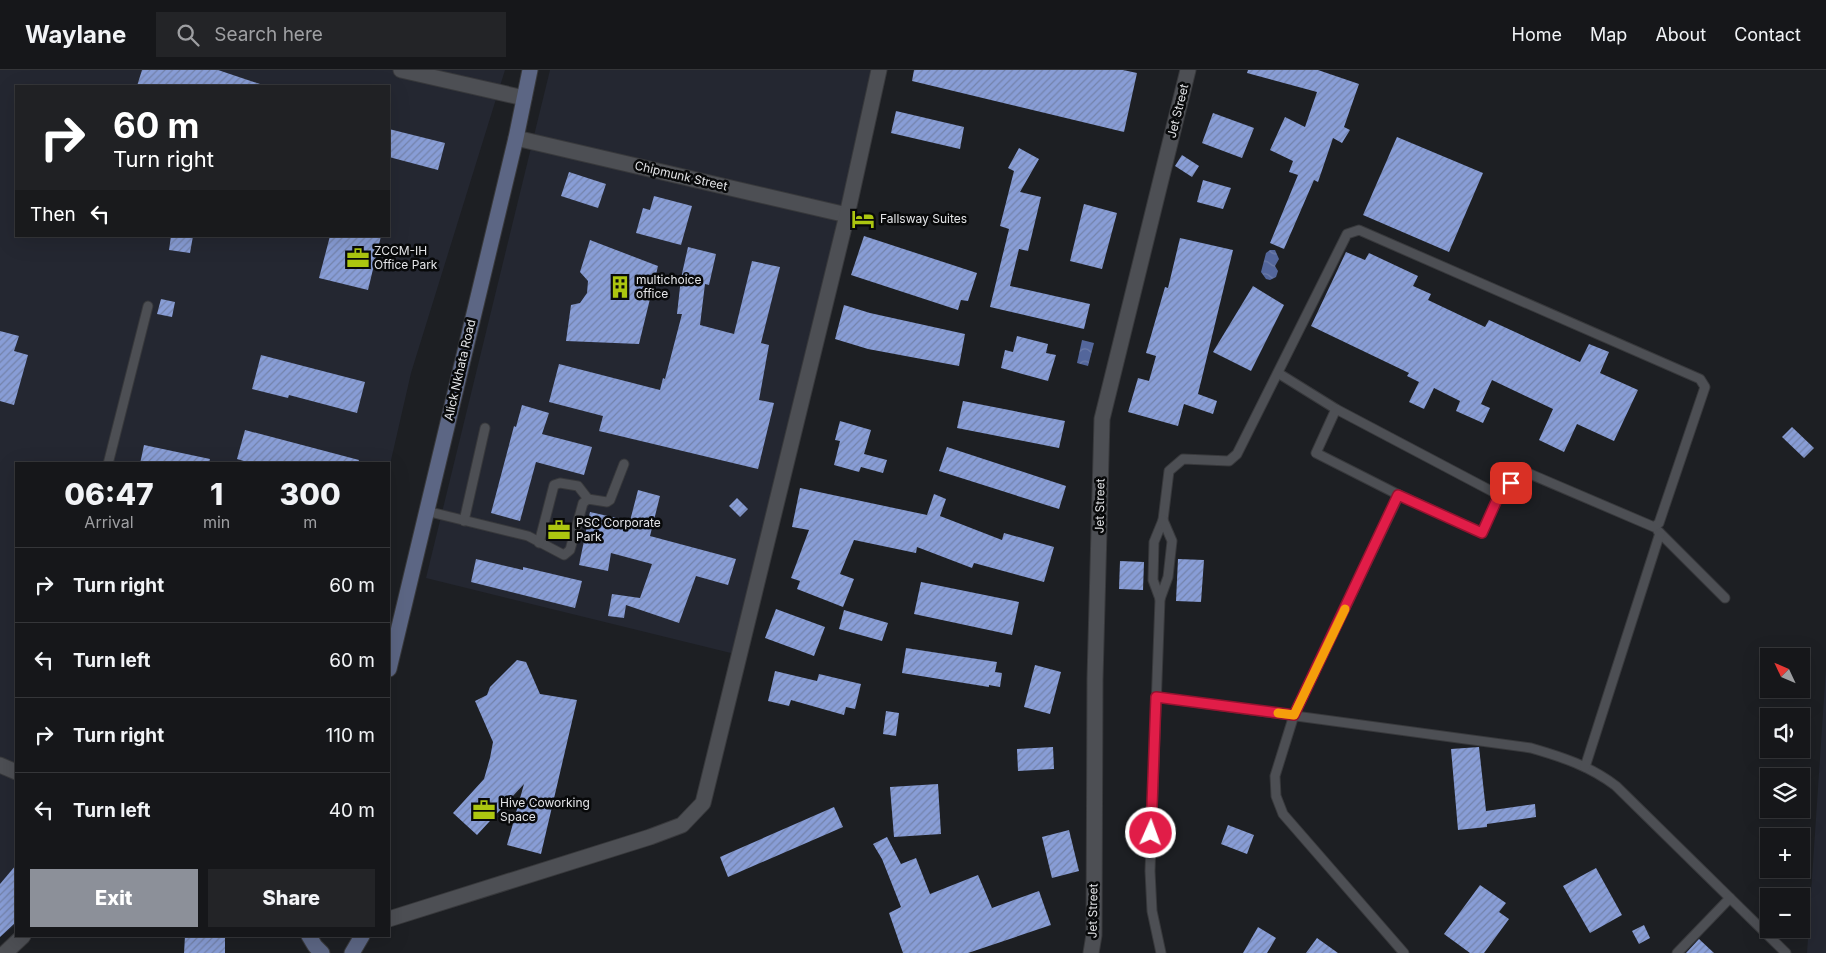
<!DOCTYPE html>
<meta charset="utf-8">
<style>
body{margin:0;font-family:Inter,sans-serif;background:#232427;color:#f1f3f6;height:100vh;display:flex;flex-direction:column;font-size:19px;white-space:nowrap}
*{box-sizing:border-box;margin:0}
p{font-size:16px;color:#9e9fa2}
.icon{flex:none;width:28px;height:28px;fill:none;stroke:currentColor;stroke-width:2;stroke-linecap:round;stroke-linejoin:round}
.map{position:relative;flex:1;overflow:hidden}
.drawer{position:absolute;left:15px;top:392px;width:375px;height:475px;display:flex;flex-direction:column;background:#16171a;border-radius:0px;box-shadow:0 5px 20px #0002,0 0 0 1px #353639}
.drawer>*{flex:none}
.hud{position:absolute;left:15px;top:15px;width:375px;height:152px;border-radius:0px;box-shadow:0 5px 20px #0002,0 0 0 1px #353639;background:#202124;color:#fff;overflow:hidden}
.needle{width:32px;rotate:314deg}
.buttons{position:absolute;left:1760px;top:578px;display:grid;gap:10px}
.buttons a{display:grid;place-items:center;width:50px;height:50px;border-radius:0px;background:#16171a;box-shadow:0 5px 20px #0002,0 0 0 1px #353639;font-size:25px}
.pin{position:absolute;display:grid;place-items:center;width:42px;height:42px;color:#fff;margin:-21px;border-radius:10px;box-shadow:0 2px 8px #0006}
.me{position:absolute;width:55px;margin:-28px;rotate:2deg;stroke-linejoin:round;filter:drop-shadow(0 0 4px #0008)}
.turn{display:flex;align-items:center;gap:18px;height:105px;padding:0 15px;font-size:22px}
.turn .icon{width:65px;height:65px;stroke-width:2.5}
.turn b{display:block;font-size:35px;line-height:42px}
.then{display:flex;align-items:center;height:48px;padding:0 15px;background:#0003;gap:10px;font-size:19px}
.eta{display:flex;justify-content:space-evenly;align-items:center;height:85px;text-align:center}
.eta b{font-size:30px;font-weight:800;line-height:35px}
.action{display:flex;gap:10px;margin-top:auto;padding:10px 15px}
.action a{flex:1;height:58px;border-radius:0px;background:#8c9099;color:#fff;font-size:20px;font-weight:800;line-height:58px;text-align:center}
.action a+a{background:#232427;color:#f1f3f6}
ul{padding:0;list-style:none}
li{display:flex;align-items:center;gap:15px;height:75px;padding:0 15px;border-top:1px solid #353639}
li div{flex:1}
li b{display:block;font-size:19px}
li em{font-style:normal}
header{display:flex;align-items:center;gap:30px;box-sizing:border-box;height:70px;padding:0 25px;background:#16171a;border-bottom:1px solid #353639}
header strong{font-size:24px}
nav{display:flex;gap:28px;margin-inline-start:auto;font-size:18px}
.search{width:350px;height:45px;background:#232427;display:flex;align-items:center;gap:12px;box-sizing:border-box;padding:0 18px;border-radius:0px;color:#9e9fa2;font-size:19px}
.map>svg:first-child{display:block}
.built{fill:#242731;fill-rule:evenodd}
.water{fill:url(#water-waves)}
.building{fill:url(#building-hatch)}
.lines{fill:none;stroke-linecap:round;stroke-linejoin:round}
.lane-casing{stroke:#38393c;stroke-width:11}
.street-casing{stroke:#38393c;stroke-width:17}
.secondary-casing{stroke:#38393c;stroke-width:17}
.lane{stroke:#4d4f54;stroke-width:9}
.street{stroke:#4d4f54;stroke-width:15}
.secondary{stroke:#5c6684;stroke-width:15}
.route-casing{stroke:#92132f;stroke-width:12}
.route{stroke:#e11d48;stroke-width:9}
.slow{stroke:#f59e0b;stroke-width:9}
.labels{text-anchor:middle;stroke-width:5;stroke-linejoin:round;paint-order:stroke}
.street-label{font-size:12px;fill:#e4e5e8;stroke:#08090a}
.poi-label{font-size:12px;fill:#e4e5e8;stroke:#08090a;text-anchor:start}
</style>
<header>
<strong>Waylane</strong>
<div class="search"><svg class="icon" aria-label="search" viewBox="0 0 24 24"><circle cx="10" cy="10" r="6"/><path d="M15 15l6 6"/></svg>Search here</div>
<nav><a>Home</a><a>Map</a><a>About</a><a>Contact</a></nav>
</header>
<div class="map">
<svg width="1826" height="883" viewBox="0 0 1826 883">
<defs>
<pattern id="water-waves" width="16" height="10" patternUnits="userSpaceOnUse" patternTransform="scale(1.25)"><rect width="16" height="10" fill="#53669b"/><path d="M0 5q4-4 8 0t8 0" fill="none" stroke="#6c7ca9"/></pattern>
<pattern id="building-hatch" width="6" height="6" patternUnits="userSpaceOnUse" patternTransform="scale(1.25)"><rect width="6" height="6" fill="#889dd6"/><path d="M-1 1l2-2M0 6l6-6M5 7l2-2" fill="none" stroke="#7483ab"/></pattern>
</defs>
<rect width="100%" height="100%" fill="#1d1f23"/>
<g class="built">
<path d="M0,0H505L411,303L389,399V394H16V855L0,867ZM16,16H389V166H16Z"/>
<path d="M550,0H874L739,585L426,508Z"/>
<path d="M1826,598V883H1807Z"/>
</g>
<g class="water">
<path d="M1270,180H1275L1279,189L1275,196L1278,201L1276,207L1270,210L1266,209L1261,202L1266,183Z"/>
<path d="M1082,270L1094,273L1088,296L1077,293Z"/>
</g>
<g class="building">
<path d="M142,0H218L260,14L259,16H137Z"/>
<path d="M914,0H1123L1137,3L1124,62L912,11Z"/>
<path d="M1248,0H1318L1359,14L1344,57L1350,60L1342,73L1333,68L1318,112L1314,110L1284,179L1270,173L1298,105L1289,102L1293,91L1270,80L1285,47L1305,57L1317,22L1247,3Z"/>
<path d="M896,41L964,57L960,79L891,63Z"/>
<path d="M1213,43L1254,58L1242,88L1202,73Z"/>
<path d="M389,59L445,73L438,100L389,87Z"/>
<path d="M1397,67L1483,103L1449,182L1363,145Z"/>
<path d="M1019,78L1039,89L1020,122L1041,127L1028,181L1019,179L1010,216L1090,234L1084,259L990,237L1009,159L1000,156L1014,101L1008,98Z"/>
<path d="M1182,85L1199,96L1192,107L1175,96Z"/>
<path d="M569,102L606,114L598,138L561,126Z"/>
<path d="M1203,110L1231,118L1223,139L1197,132Z"/>
<path d="M654,126L692,136L681,175L636,163L643,138L650,140Z"/>
<path d="M1084,134L1117,143L1102,199L1070,191Z"/>
<path d="M171,166H193L190,183L169,180Z"/>
<path d="M330,166H381L368,220L319,208Z"/>
<path d="M864,166L977,203L968,231L961,230L958,240L851,205Z"/>
<path d="M1180,168L1233,180L1198,324L1217,331L1213,344L1184,334L1178,356L1128,342L1138,308L1149,311L1156,286L1146,283L1165,217L1168,218Z"/>
<path d="M590,170L658,196L639,274L566,271L571,235L580,233L587,223L588,211L580,202Z"/>
<path d="M688,177L716,184L709,215L705,214L700,255L734,264L752,191L780,197L761,273L769,275L759,330L774,333L758,399L599,361L603,346L549,332L559,294L660,320L663,308L665,309L682,244H677L681,208Z"/>
<path d="M1346,182L1365,190L1369,183L1418,206L1413,216L1431,224L1428,230L1485,257L1489,250L1580,292L1589,274L1609,282L1600,303L1638,320L1614,371L1577,354L1564,382L1539,370L1553,339L1492,310L1481,334L1490,338L1483,353L1456,341L1460,331L1434,318L1424,339L1409,332L1419,312L1407,306L1409,303L1311,256Z"/>
<path d="M1253,216L1284,235L1251,301L1213,282Z"/>
<path d="M161,229L175,232L172,247L157,244Z"/>
<path d="M844,235L870,243L965,264L959,296L868,279L835,269Z"/>
<path d="M0,261L19,266L14,281L28,285L14,335L0,331Z"/>
<path d="M1017,266L1048,274L1046,283L1056,285L1048,311L1001,298L1005,280L1013,282Z"/>
<path d="M261,285L365,312L357,343L289,325L288,328L252,319Z"/>
<path d="M963,331L1065,351L1059,378L957,358Z"/>
<path d="M522,335L549,343L542,364L592,377L584,405L536,392L520,451L491,443L514,356L516,357Z"/>
<path d="M840,351L871,360L864,384L887,390L883,403L861,397L859,402L834,395L840,371L835,370Z"/>
<path d="M1792,357L1814,378L1804,388L1782,367Z"/>
<path d="M245,360L359,390L358,394H254L237,389Z"/>
<path d="M144,375L210,389L209,394H140Z"/>
<path d="M947,377L1066,416L1059,439L939,401Z"/>
<path d="M800,418L927,445L934,424L946,429L940,446L1002,470L1004,463L1054,477L1044,512L974,493L972,498L917,477L916,483L854,470L840,504L854,509L843,537L797,519L800,511L791,508L809,460L792,457Z"/>
<path d="M638,420L660,426L650,466L736,489L728,515L696,506L679,553L626,535L624,548L608,546L612,524L640,528L652,494L611,483L608,501L579,495L590,442L630,451Z"/>
<path d="M737,428L748,439L740,447L729,436Z"/>
<path d="M476,489L523,500V497L582,511L575,538L471,512Z"/>
<path d="M1178,489L1204,490L1201,532L1176,531Z"/>
<path d="M1120,491L1144,492L1143,520L1119,519Z"/>
<path d="M921,512L1019,532L1012,565L914,544Z"/>
<path d="M776,539L825,557L814,586L765,568Z"/>
<path d="M844,540L888,553L882,571L839,559Z"/>
<path d="M906,578L997,592L995,602L1002,603L1000,617L989,615V617L902,603Z"/>
<path d="M517,590L526,592L540,624L577,630L541,784L507,775L524,714L477,765L453,743L484,709L490,688L493,672L475,631L487,625L490,617Z"/>
<path d="M1035,595L1061,602L1050,644L1024,637Z"/>
<path d="M775,601L817,611L819,604L861,614L855,639L846,637L844,645L791,630L789,636L768,631Z"/>
<path d="M886,641L899,643L896,666L883,664Z"/>
<path d="M1053,677L1054,699L1018,701L1017,679Z"/>
<path d="M1479,677L1486,741L1535,734L1536,747L1487,754V757L1458,760L1451,679Z"/>
<path d="M938,714L941,764L894,767L890,717Z"/>
<path d="M834,737L843,757L728,807L720,787Z"/>
<path d="M1228,755L1254,765L1247,784L1221,774Z"/>
<path d="M1069,760L1079,801L1052,808L1042,767Z"/>
<path d="M887,767L901,794L916,788L930,824L978,805L992,838L1039,821L1051,855L968,883H903L889,843L901,837L882,789L873,774Z"/>
<path d="M16,795V852L0,867V814Z"/>
<path d="M1596,798L1622,845L1590,863L1563,816Z"/>
<path d="M1480,815L1506,833L1499,842L1509,849L1484,883H1470L1444,864Z"/>
<path d="M1644,855L1650,868L1639,874L1632,861Z"/>
<path d="M1258,857L1276,868L1267,883H1243Z"/>
<path d="M185,866H225V883H184Z"/>
<path d="M1317,868L1338,883H1306Z"/>
<path d="M1699,869L1714,883H1686Z"/>
</g>
<g class="lines">
<defs>
<g id="lane">
<path d="M1278,303L1336,339"/>
<path d="M1336,339L1499,425L1482,463L1399,425L1316,383Z"/>
<path d="M108,394L148,236"/>
<path d="M1399,425L1294,645L1275,706L1276,726L1283,744L1404,883"/>
<path d="M426,441L528,466L564,485L570,480L583,433L588,429L607,432L610,430L624,394"/>
<path d="M464,451L485,358"/>
<path d="M1658,461L1725,528"/>
<path d="M539,473L554,415L560,413L578,416L588,429"/>
<path d="M1160,529L1153,510L1154,472L1163,450L1169,401L1183,389L1229,391L1237,384L1347,164L1359,160L1700,309L1705,317L1659,453L1654,457L1523,401L1499,425"/>
<path d="M1156,627L1531,678C1562,687 1590,696 1616,716L1786,883"/>
<path d="M1585,697L1660,463"/>
<path d="M1161,883L1152,841L1150,801L1160,529L1168,507L1172,471L1163,450"/>
<path d="M1677,883L1730,828"/>
</g>
<g id="street">
<path d="M401,0L524,28"/>
<path d="M516,68L847,145"/>
<path d="M0,695L16,702"/>
<path d="M389,849L650,767L682,755L703,733L847,145L879,0"/>
<path d="M5,883L23,866"/>
<path d="M1091,883L1094,865L1095,609L1102,349L1188,0"/>
</g>
<g id="secondary">
<path d="M389,599L516,68L530,0"/>
<path d="M309,866L315,876L322,883"/>
<path d="M352,883L362,866"/>
</g>
</defs>
<use href="#lane" class="lane-casing"/>
<use href="#street" class="street-casing"/>
<use href="#secondary" class="secondary-casing"/>
<use href="#lane" class="lane"/>
<use href="#street" class="street"/>
<use href="#secondary" class="secondary"/>
</g>
<g class="lines">
<defs>
<path id="route" d="M1151,763L1156,627L1294,645L1398,425L1482,463L1499,425L1511,413"/>
</defs>
<use href="#route" class="route-casing"/>
<use href="#route" class="route"/>
<path class="slow" d="M1278,643L1294,645L1345,539"/>
</g>
<defs>
<symbol id="hotel-bare" viewBox="-9 -9 18 18"><path d="M-6-4.5h1.5V1H6V5H4.5V3h-9V5H-6ZM-4 0a1.8 1.8 0 1 1 3.6 0ZM.5 0V-2.5h3Q6-2.5 6 0Z" fill="#acc610" stroke="#08090a" stroke-width="2.5" paint-order="stroke"/></symbol>
<symbol id="office-bare" viewBox="-9 -9 18 18"><path d="M-6-3h4V-5.5h4V-3h4V5H-6ZM-1-4.5V-3h2v-1.5ZM-6 0V1H6V0Z" fill="#acc610" stroke="#08090a" stroke-width="2.5" paint-order="stroke"/></symbol>
<symbol id="building-bare" viewBox="-9 -9 18 18"><path d="M-4-6H4V6H1V3H-1V6H-4ZM-2.5-4.3h1.7v1.8h-1.7ZM.8-4.3h1.7v1.8H.8ZM-2.5-1h1.7V.8h-1.7ZM.8-1h1.7V.8H.8Z" fill="#acc610" stroke="#08090a" stroke-width="2.5" paint-order="stroke"/></symbol>
</defs>
<g fill-rule="evenodd">
<use href="#hotel-bare" x="847" y="133" width="32" height="32"/>
<use href="#office-bare" x="342" y="172" width="32" height="32"/>
<use href="#building-bare" x="604" y="201" width="32" height="32"/>
<use href="#office-bare" x="543" y="444" width="32" height="32"/>
<use href="#office-bare" x="468" y="724" width="32" height="32"/>
</g>
<g class="labels">
<g class="street-label">
<text transform="translate(1178 41) rotate(-76)" y="4">Jet Street</text>
<text transform="translate(681 106) rotate(13)" y="4">Chipmunk Street</text>
<text transform="translate(460 300) rotate(-77)" y="4">Alick Nkhata Road</text>
<text transform="translate(1100 436) rotate(-89)" y="4">Jet Street</text>
<text transform="translate(1093 841) rotate(-89)" y="4">Jet Street</text>
</g>
<g class="poi-label">
<text x="880" y="153">Fallsway Suites</text>
<text x="374" y="185">ZCCM-IH<tspan x="374" dy="14">Office Park</tspan></text>
<text x="636" y="214">multichoice<tspan x="636" dy="14">office</tspan></text>
<text x="576" y="457">PSC Corporate<tspan x="576" dy="14">Park</tspan></text>
<text x="500" y="737">Hive Coworking<tspan x="500" dy="14">Space</tspan></text>
</g>
</g>
</svg>
<div class="buttons">
<a><svg class="needle" viewBox="-14 -14 28 28"><path d="M0-13l5 13h-10z" fill="#e53935"/><path d="M0 13l5-13h-10z" fill="#9e9fa2"/></svg></a>
<a><svg class="icon" aria-label="sound" viewBox="0 0 24 24"><path d="M4 9h4l5-4v14l-5-4H4zM17 9q2 3 0 6"/></svg></a>
<a><svg class="icon" aria-label="layers" viewBox="0 0 24 24"><path d="M12 4l9 5-9 5-9-5zM3 14l9 5 9-5"/></svg></a>
<a>+</a>
<a>−</a>
</div>
<div class="pin" style="left:1511px;top:413px;background:#d93025"><svg class="icon" aria-label="arrive" viewBox="0 0 24 24"><path d="M6 21V4h12l-3 4 3 4H6"/></svg></div>
<svg class="me" style="left:1151px;top:763px" viewBox="-20 -20 40 40"><circle r="17" fill="#e11d48" stroke="#fff" stroke-width="3"/><path d="M0-11L8 9 0 5-8 9z" fill="#fff"/></svg>
<div class="hud">
<div class="turn"><svg class="icon" aria-label="right" viewBox="0 0 24 24"><path d="M7 20v-9h11M14 6l5 5-5 5"/></svg><div><b>60 m</b>Turn right</div></div>
<div class="then">Then<svg class="icon" aria-label="left" viewBox="0 0 24 24"><path d="M17 20v-9H6M10 6l-5 5 5 5"/></svg></div>
</div>
<section class="drawer">
<div class="eta">
<div><b>06:47</b><p>Arrival</p></div>
<div><b>1</b><p>min</p></div>
<div><b>300</b><p>m</p></div>
</div>
<ul>
<li><svg class="icon" aria-label="right" viewBox="0 0 24 24"><path d="M7 20v-9h11M14 6l5 5-5 5"/></svg><div><b>Turn right</b></div><em>60 m</em></li>
<li><svg class="icon" aria-label="left" viewBox="0 0 24 24"><path d="M17 20v-9H6M10 6l-5 5 5 5"/></svg><div><b>Turn left</b></div><em>60 m</em></li>
<li><svg class="icon" aria-label="right" viewBox="0 0 24 24"><path d="M7 20v-9h11M14 6l5 5-5 5"/></svg><div><b>Turn right</b></div><em>110 m</em></li>
<li><svg class="icon" aria-label="left" viewBox="0 0 24 24"><path d="M17 20v-9H6M10 6l-5 5 5 5"/></svg><div><b>Turn left</b></div><em>40 m</em></li>
</ul>
<div class="action"><a>Exit</a><a>Share</a></div>
</section>
</div>
